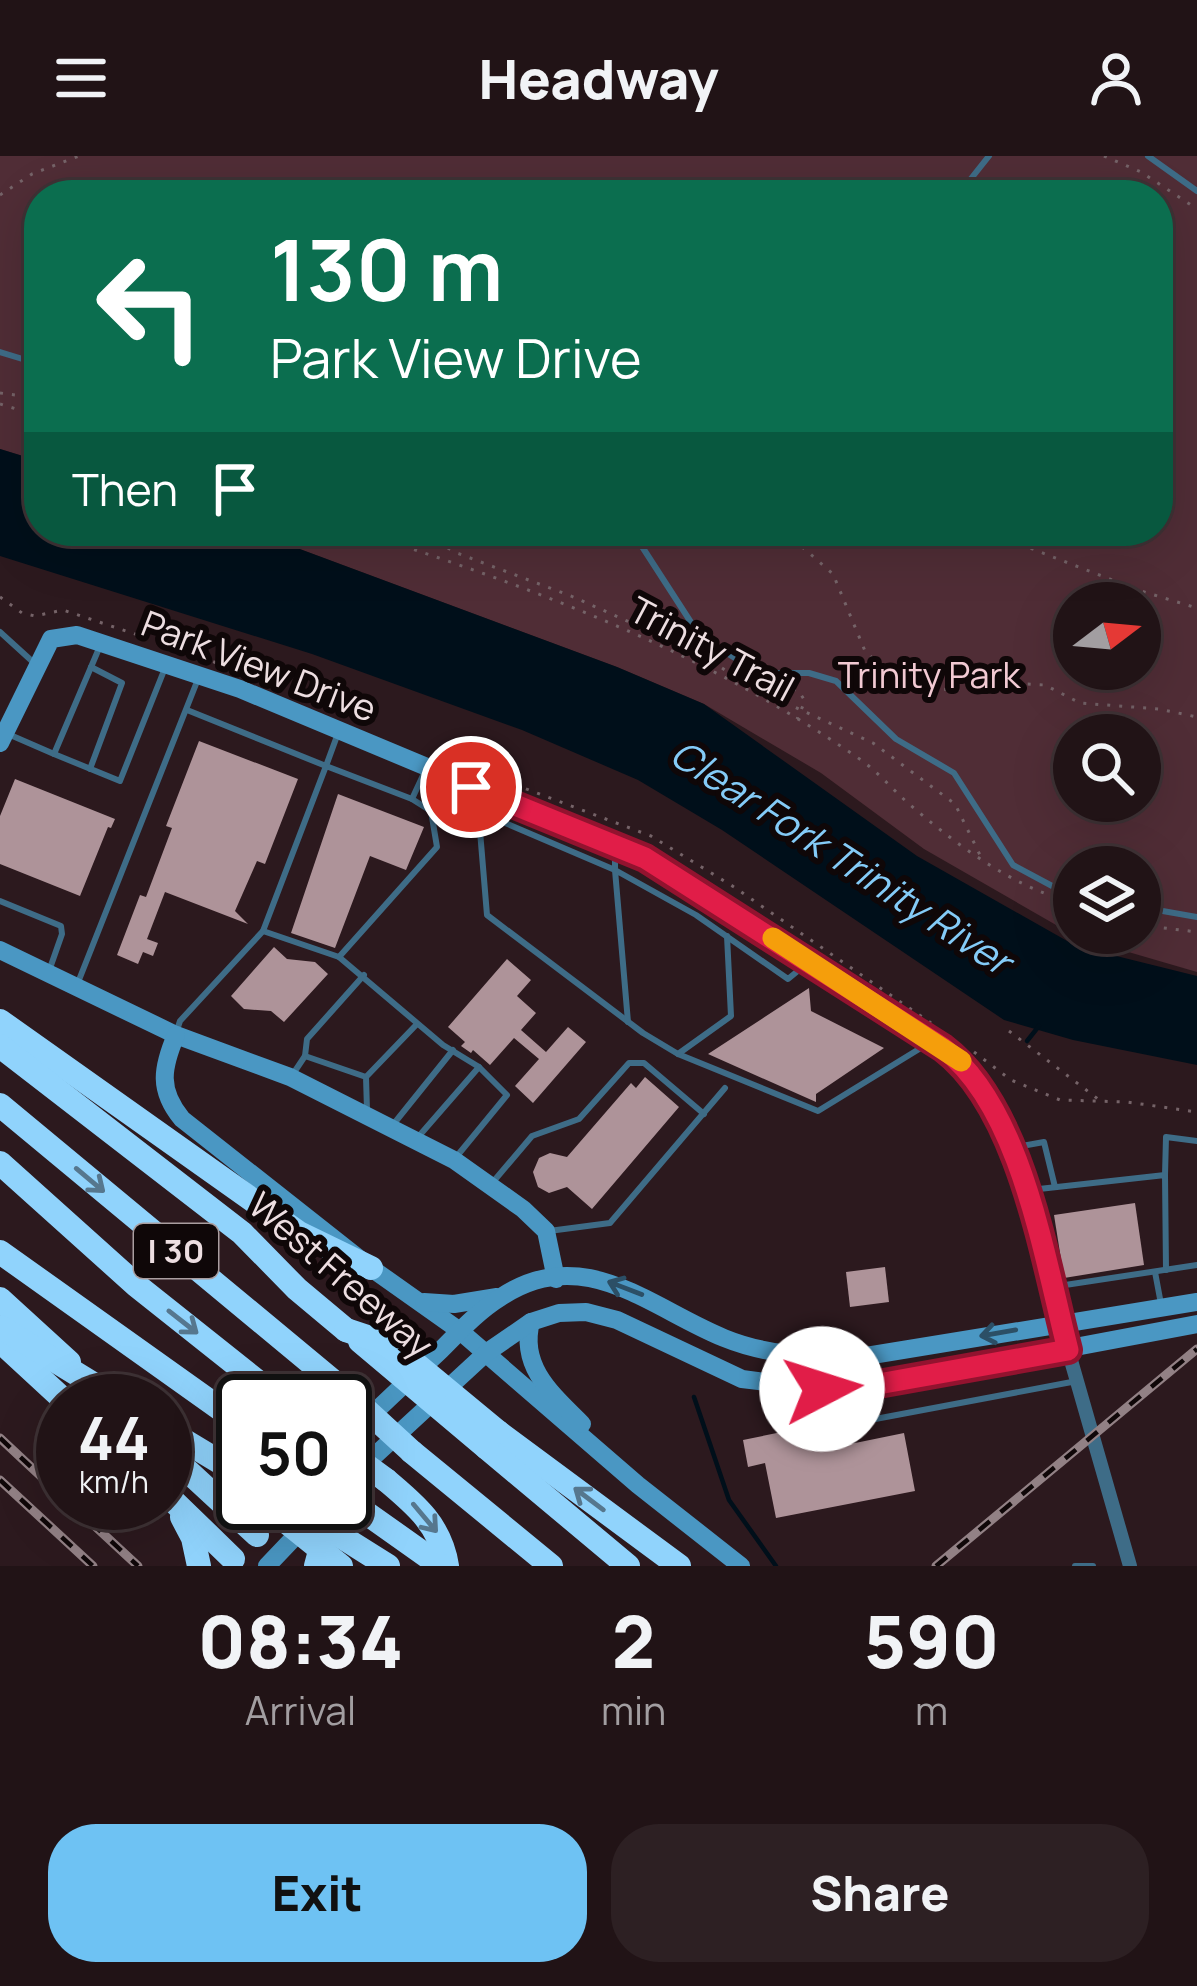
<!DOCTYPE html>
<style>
body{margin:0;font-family:Manrope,sans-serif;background:#2d2023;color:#f1f3f6;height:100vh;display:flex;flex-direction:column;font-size:45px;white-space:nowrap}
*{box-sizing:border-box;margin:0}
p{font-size:39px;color:#a29ea1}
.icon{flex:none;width:66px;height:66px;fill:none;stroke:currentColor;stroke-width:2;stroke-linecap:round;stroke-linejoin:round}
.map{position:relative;height:1410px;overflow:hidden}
.sheet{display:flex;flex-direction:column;background:#211316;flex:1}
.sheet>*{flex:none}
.guide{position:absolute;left:24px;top:24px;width:1149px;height:366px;border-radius:48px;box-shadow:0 12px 48px #0002,0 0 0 3px #3e3235;background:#0b6e4f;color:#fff;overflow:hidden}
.needle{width:78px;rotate:74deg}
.controls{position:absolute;left:1053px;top:426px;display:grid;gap:24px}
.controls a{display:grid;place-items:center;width:108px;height:108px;border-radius:50%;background:#211316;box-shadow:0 12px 48px #0002,0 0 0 3px #3e3235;font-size:60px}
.speed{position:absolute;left:36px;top:1218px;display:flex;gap:24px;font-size:60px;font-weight:700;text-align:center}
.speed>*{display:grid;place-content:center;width:156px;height:156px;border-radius:50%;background:#211316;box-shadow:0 12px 48px #0002,0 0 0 3px #3e3235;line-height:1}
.speed small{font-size:30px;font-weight:400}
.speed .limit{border:6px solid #111;border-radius:18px;background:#fff;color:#111}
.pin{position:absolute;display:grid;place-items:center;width:102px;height:102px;color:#fff;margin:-51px;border:6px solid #fff;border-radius:50%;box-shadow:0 3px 12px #0007}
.me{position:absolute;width:132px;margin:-66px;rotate:85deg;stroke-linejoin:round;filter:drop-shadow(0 0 9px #0008)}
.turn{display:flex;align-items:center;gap:42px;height:252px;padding:0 48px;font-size:54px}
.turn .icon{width:156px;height:156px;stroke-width:2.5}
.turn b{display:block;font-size:84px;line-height:102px}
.then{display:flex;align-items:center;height:114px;padding:0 48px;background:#0003;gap:24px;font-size:45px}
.eta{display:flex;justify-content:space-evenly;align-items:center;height:204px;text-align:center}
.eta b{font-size:72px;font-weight:800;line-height:84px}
.action{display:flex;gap:24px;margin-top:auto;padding:24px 48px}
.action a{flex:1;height:138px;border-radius:48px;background:#6ec2f3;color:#111;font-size:48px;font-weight:800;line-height:138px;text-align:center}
.action a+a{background:#2d2023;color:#f1f3f6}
header{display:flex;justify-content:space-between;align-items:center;height:156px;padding:0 48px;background:#211316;font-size:54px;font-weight:800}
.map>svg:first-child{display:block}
.green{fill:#502d36;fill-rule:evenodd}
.water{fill:#000f1a}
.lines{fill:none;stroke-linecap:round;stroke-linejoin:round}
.stream{stroke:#000f1a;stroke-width:4.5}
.building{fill:#ae9399}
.path{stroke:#756368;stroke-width:3;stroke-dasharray:3 9;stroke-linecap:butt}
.lane{stroke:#3e6c87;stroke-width:6}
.street{stroke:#3e6c87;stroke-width:14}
.secondary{stroke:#4a97c3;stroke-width:18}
.highway{stroke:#90d3fc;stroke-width:24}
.rail-casing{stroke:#928185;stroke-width:9}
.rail{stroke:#0f0708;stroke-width:4.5;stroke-dasharray:14;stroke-linecap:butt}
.highway-bridge{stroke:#90d3fc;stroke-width:24}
.oneway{stroke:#56778e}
.oneway2{stroke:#2c4f66}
.route-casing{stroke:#92132f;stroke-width:30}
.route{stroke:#e11d48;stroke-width:21}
.slow{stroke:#f59e0b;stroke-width:21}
.labels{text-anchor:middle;stroke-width:12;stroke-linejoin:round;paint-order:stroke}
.shield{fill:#0f0708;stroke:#aa9ea0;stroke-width:3}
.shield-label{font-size:33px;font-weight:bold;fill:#eddee1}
.street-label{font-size:36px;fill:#eddee1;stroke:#0f0708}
.park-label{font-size:36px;fill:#f2cad3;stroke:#0f0708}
.water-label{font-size:39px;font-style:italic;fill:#84cbf7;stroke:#0f0708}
</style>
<header><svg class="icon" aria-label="menu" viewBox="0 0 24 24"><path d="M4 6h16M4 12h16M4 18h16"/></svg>Headway<svg class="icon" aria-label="person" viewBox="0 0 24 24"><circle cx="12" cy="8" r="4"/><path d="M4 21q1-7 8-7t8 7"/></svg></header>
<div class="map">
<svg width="1197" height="1410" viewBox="0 0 1197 1410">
<rect width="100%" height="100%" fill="#2c191e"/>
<path class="green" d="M0,0H1197V816L1077,781L924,693L821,617L704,548L617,511L251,375H1158V39H39V305L0,293ZM1074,447H1140V513H1074ZM1074,579H1140V645H1074ZM1074,711H1140V777H1074Z"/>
<path class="water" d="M0,293L39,305V375H251L617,511L704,548L917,700L1076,790L1197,820V909L1073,884L1004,864L722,674L638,624L522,574L312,498L0,400Z"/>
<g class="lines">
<g class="stream">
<path d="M1027,885L1039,870"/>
<path d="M694,1241L729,1344L776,1410"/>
</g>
</g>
<g class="building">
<path d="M199,585L298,623L265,708L257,705L235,755L248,768L165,736L147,783L158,787L153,800L143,796L138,808L117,799L140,739L146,741L172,672L166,670Z"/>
<path d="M15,623L115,663L111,672L108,671L80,740L0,708V660Z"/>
<path d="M338,638L424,671L406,714L370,700L335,792L291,777Z"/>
<path d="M274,791L287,803L315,806L328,818L284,866L271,855L244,853L231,840Z"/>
<path d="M507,803L531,824L517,840L536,857L521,874L546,896L568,871L586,886L533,947L515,930L539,903L514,882L490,909L473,894L471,897L461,890L465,886L448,871Z"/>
<path d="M809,832L811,855L884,892L816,938V946L708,898Z"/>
<path d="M645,921L679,951L592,1053L567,1031L549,1037L538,1031L533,1016L539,1002L550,997L567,1001L631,927L636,932Z"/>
<path d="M1135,1047L1144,1109L1064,1122L1054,1059Z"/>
<path d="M885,1111L889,1146L850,1151L846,1116Z"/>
<path d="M811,1270L816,1295L904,1277L915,1335L776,1362L765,1307L748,1311L743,1284Z"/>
</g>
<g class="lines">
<g class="path">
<path d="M1104,0L1141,16L1197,53"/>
<path d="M0,39L32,18L79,0"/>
<path d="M0,237L39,242"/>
<path d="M0,248L39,260"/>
<path d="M357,375C533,431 708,497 861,604C878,616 892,633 908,647C947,681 997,719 1044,737"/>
<path d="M416,375L457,397L571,440L699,497L751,531L873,587L955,648L980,699"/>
<path d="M784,375L833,418L865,495L891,520L924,532L954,534L1007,527L1045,529L1080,547L1159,553L1197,561"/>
<path d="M986,375L1138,434L1197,452"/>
<path d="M0,441L22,457L35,460L63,454L189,496L312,545"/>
<path d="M757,530L798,534L805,545L797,563"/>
<path d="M481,616L651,680L734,731L931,867"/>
<path d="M1140,769L1197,776"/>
<path d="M1009,875L1098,943"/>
<path d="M974,896L1011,924L1060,944L1127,946L1197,956"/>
</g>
<g class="lane">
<path d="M1148,0L1197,35"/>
<path d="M958,39L989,0"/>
<path d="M0,196L39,208"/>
<path d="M627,375L641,389L694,471L709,486L759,517H809L836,525L896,583L954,617L1013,709L1054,731L1074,737"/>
<path d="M0,476L33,506"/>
<path d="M100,490L54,598L120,625L165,512"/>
<path d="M187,554L326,610L337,580"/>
<path d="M8,578L54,598"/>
<path d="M90,613L122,527L91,511"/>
<path d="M489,640L479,663L487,759L643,877L678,898L818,955L924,890"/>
<path d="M482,657L615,714V694"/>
<path d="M0,745L61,770L62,778L49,815"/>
<path d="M1140,751L1197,761"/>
<path d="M263,775L339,801L437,691L431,655L412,643"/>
<path d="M339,801L443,889L479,911L507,939L457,1000"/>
<path d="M77,829L198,523"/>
<path d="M628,866L615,714L696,759L788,823L805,809"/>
<path d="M177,874L180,865L263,775L326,610L412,643L425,615"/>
<path d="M678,898L731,860L727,780"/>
<path d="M305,900L307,883L364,819"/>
<path d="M293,918L305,900L366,921L367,954"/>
<path d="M366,921L417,868"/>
<path d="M392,970L453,894"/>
<path d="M419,980L479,911"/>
<path d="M1016,991L1044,986L1055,1031"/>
<path d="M1165,1019L1166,981L1197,985"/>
<path d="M493,1026L532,980L579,963L629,907H644L704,958"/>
<path d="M1030,1034L1165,1019L1166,1114"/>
<path d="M549,1075L610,1067L725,932"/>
<path d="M1155,1116L1161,1148"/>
<path d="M1052,1131L1197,1109"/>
<path d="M862,1234L865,1259L870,1264L1077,1225"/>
<path d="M1075,1410H1093"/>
</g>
<path class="street" d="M1068,1194L1130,1410"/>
<g class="secondary">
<path d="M0,587L51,483L77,479L240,533L645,702L963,907L994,949L1010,984L1068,1194"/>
<path d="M0,794L176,879L290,921L454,1004L523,1053L546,1075L556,1123"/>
<path d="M176,879C162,912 158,934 182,963L371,1112L460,1175L638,1329L741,1410"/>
<path d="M424,1146L454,1148L497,1141"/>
<path d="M531,1166C519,1211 553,1239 582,1268"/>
<path d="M345,1286C375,1254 407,1226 439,1196C458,1177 478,1155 501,1141C584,1086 650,1152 724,1182C768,1200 813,1201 860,1201L1197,1146"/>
<path d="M345,1327L486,1197L531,1166L559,1157L586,1156L617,1164L742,1223L822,1233L884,1227L1197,1168"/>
<path d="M267,1410L305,1370"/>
</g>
<g class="highway">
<path d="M0,865L299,1077L371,1112"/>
<path d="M0,890L242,1077L297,1133L346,1174"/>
<path d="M0,949L352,1241"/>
<path d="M0,1007L136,1129L282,1245"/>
<path d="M0,1096L243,1269"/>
<path d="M0,1143L69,1206"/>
<path d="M0,1185L65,1245"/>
<path d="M165,1273L243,1320"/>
<path d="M498,1276L679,1410"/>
<path d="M487,1292L628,1410"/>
<path d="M165,1294L257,1379"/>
<path d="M412,1296L551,1410"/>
<path d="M386,1324C416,1349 441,1370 447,1410"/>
<path d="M165,1337L233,1403"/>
<path d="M345,1342L441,1410"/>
<path d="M182,1361L193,1382L199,1410"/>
<path d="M316,1410L333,1347"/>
</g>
<defs>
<g id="rail">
<path d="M0,1282L63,1341"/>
<path d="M0,1324L93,1410"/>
<path d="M70,1347L138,1410"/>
<path d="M936,1410L1197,1193"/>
</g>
</defs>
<use href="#rail" class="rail-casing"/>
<use href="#rail" class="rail"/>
<g class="highway-bridge">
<path d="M0,1171L121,1245"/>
<path d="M346,1174L394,1190L498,1276"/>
<path d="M360,1185L487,1292"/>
<path d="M352,1241L412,1296"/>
<path d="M345,1294L386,1324"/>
<path d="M263,1347L341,1410"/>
<path d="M288,1347L388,1410"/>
</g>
</g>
<defs><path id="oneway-shaft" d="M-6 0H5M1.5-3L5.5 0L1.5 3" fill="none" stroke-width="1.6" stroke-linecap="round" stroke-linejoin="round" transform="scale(3)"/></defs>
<g class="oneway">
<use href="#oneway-shaft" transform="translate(90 1024) rotate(40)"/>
<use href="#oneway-shaft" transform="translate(183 1166) rotate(38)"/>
<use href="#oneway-shaft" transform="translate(589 1343) rotate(-143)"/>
<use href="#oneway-shaft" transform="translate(425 1362) rotate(50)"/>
</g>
<g class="oneway2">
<use href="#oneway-shaft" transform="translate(625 1132) rotate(-159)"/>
<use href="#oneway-shaft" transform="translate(998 1177) rotate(170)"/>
</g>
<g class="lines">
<defs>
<path id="route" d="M471,631L645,702L943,892C1021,951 1044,1101 1068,1194L884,1227L822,1233"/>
</defs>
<use href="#route" class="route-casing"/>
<use href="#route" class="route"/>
<path class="slow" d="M773,782L961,905"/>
</g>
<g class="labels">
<rect class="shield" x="134" y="1068" width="84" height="54" rx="9"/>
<g class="shield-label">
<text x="176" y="1107">I 30</text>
</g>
<g class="street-label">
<text transform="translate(712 493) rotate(28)" y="13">Trinity Trail</text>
<text transform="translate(259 510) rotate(21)" y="13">Park View Drive</text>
<text transform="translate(341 1119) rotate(41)" y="13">West Freeway</text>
</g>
<g class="park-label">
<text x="929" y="532">Trinity Park</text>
</g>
<g class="water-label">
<text transform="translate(841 701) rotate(33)" y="14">Clear Fork Trinity River</text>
</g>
</g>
</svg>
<div class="controls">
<a><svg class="needle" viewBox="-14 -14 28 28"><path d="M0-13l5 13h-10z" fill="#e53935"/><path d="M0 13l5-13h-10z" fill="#a29ea1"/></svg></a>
<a><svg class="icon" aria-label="search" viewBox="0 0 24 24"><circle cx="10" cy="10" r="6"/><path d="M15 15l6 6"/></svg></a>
<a><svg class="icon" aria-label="layers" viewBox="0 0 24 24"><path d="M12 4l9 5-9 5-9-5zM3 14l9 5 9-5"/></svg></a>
</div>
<div class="speed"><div>44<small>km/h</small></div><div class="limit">50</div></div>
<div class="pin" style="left:471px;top:631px;background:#d93025"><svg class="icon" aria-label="arrive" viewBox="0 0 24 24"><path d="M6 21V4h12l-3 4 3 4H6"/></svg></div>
<svg class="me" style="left:822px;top:1233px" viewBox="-20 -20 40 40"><circle r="19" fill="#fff"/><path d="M0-13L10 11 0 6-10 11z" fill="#e11d48"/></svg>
<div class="guide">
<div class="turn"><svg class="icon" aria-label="left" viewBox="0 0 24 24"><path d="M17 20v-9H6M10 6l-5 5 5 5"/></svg><div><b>130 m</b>Park View Drive</div></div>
<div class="then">Then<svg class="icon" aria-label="arrive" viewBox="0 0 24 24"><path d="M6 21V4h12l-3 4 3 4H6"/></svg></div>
</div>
</div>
<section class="sheet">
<div class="eta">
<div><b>08:34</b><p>Arrival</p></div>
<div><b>2</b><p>min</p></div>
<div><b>590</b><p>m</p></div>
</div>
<div class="action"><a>Exit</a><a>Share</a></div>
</section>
